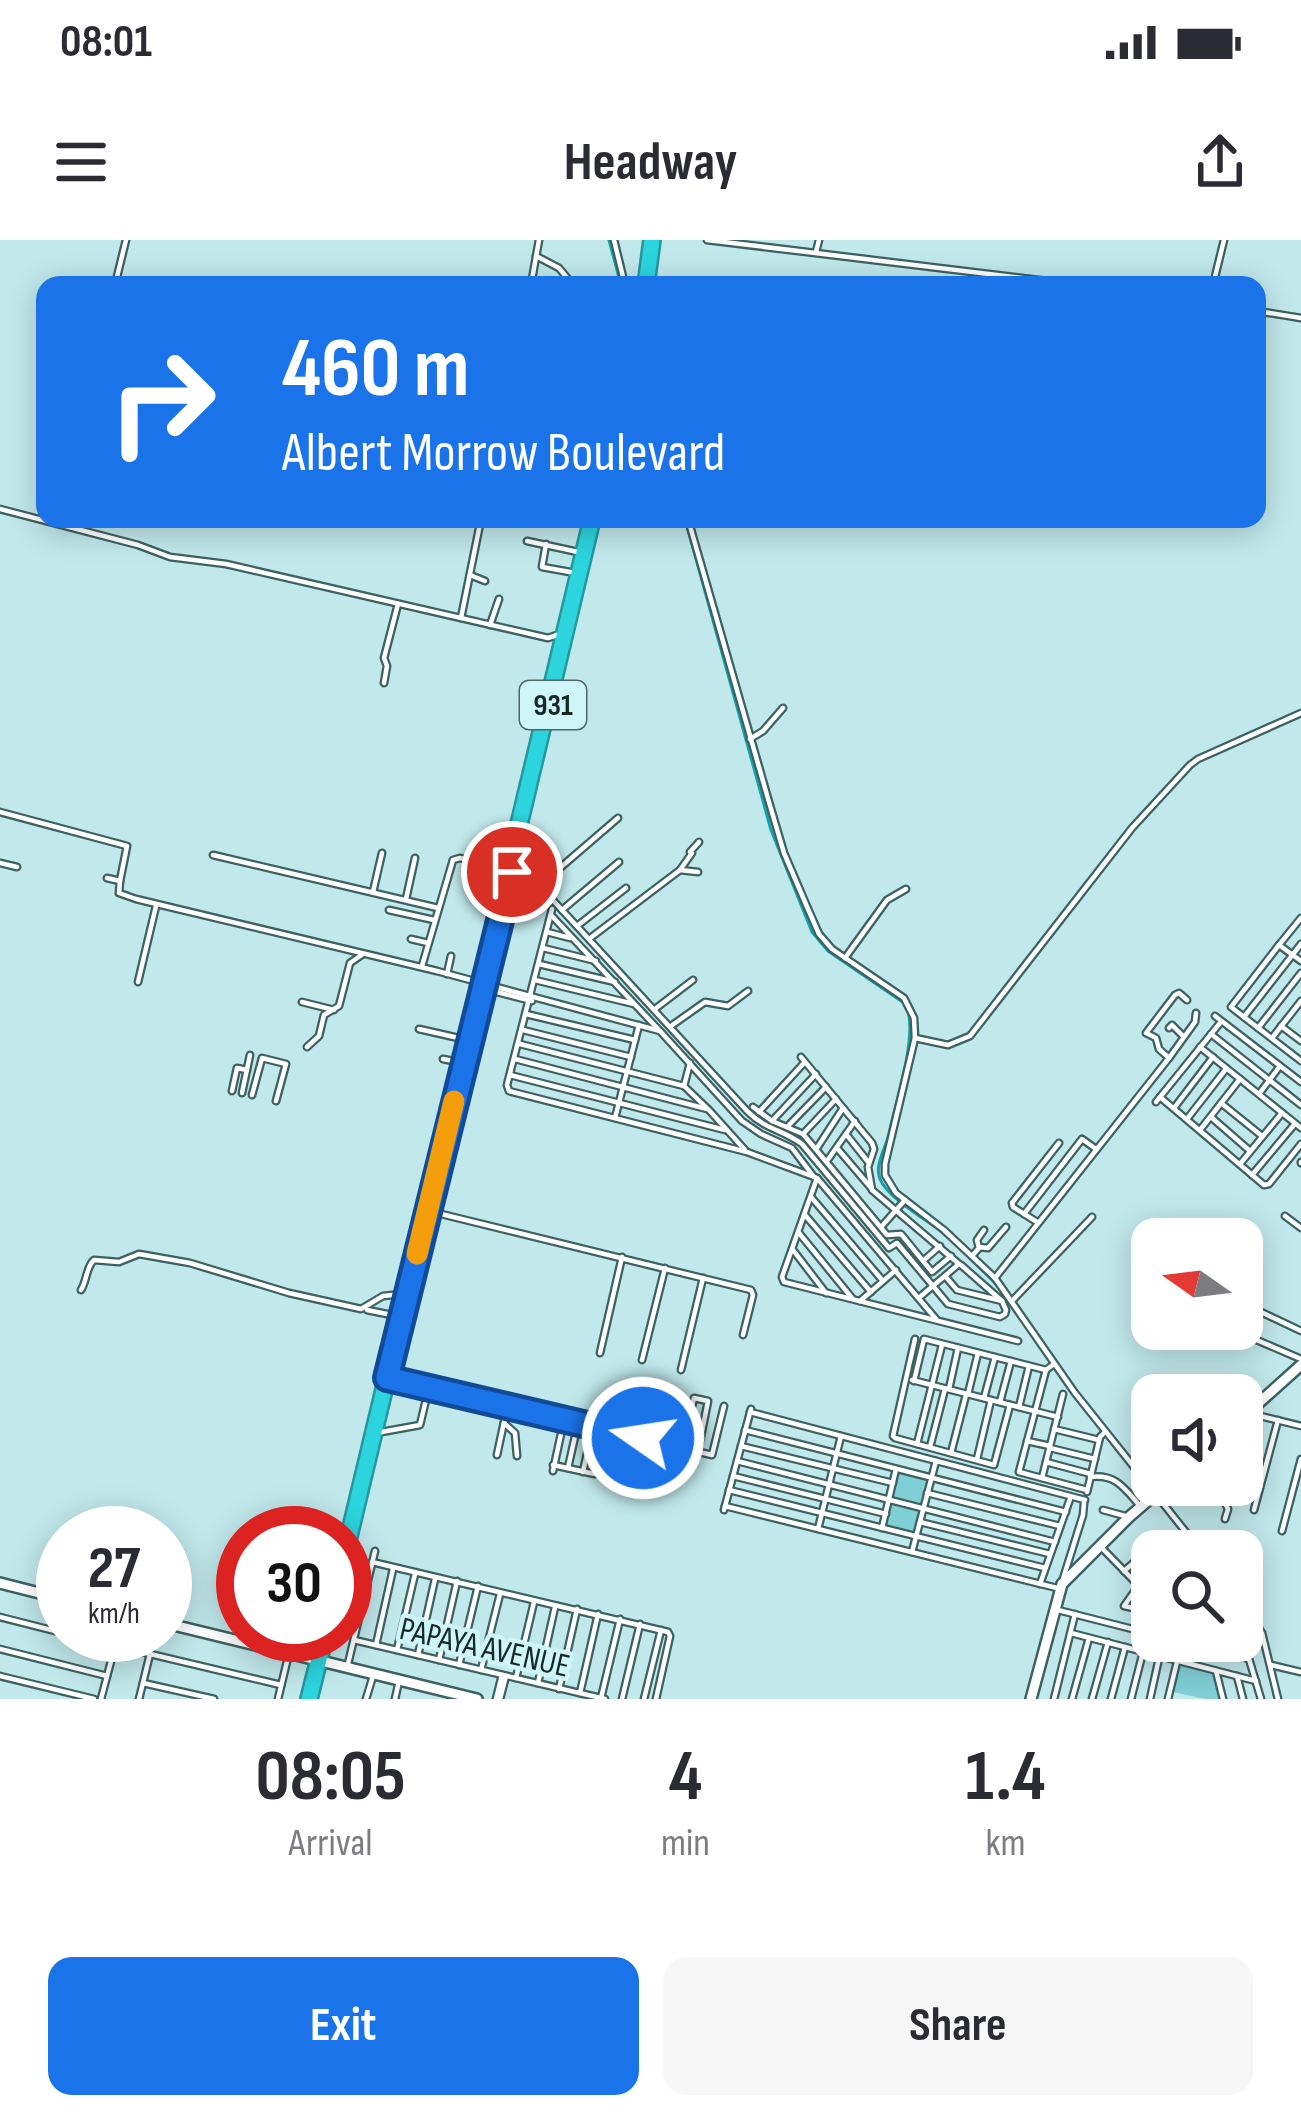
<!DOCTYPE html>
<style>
body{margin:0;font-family:"Sofia Sans Condensed",sans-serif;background:#f7f7f7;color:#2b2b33;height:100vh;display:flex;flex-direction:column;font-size:45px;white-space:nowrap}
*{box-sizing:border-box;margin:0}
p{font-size:39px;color:#7c7c81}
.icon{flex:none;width:66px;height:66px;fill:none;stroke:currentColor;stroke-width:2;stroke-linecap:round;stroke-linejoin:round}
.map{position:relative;height:1459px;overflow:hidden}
.sheet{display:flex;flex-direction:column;background:#fff;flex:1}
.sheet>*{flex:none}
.banner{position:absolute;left:36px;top:36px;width:1230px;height:252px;border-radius:24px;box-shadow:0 6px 30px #0003;background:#1a73e8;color:#fff;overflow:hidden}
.needle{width:78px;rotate:284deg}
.fabs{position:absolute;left:1131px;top:978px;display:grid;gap:24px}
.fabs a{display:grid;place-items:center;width:132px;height:132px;border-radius:24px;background:#fff;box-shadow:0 6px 30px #0003;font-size:60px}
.speed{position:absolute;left:36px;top:1266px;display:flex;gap:24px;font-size:60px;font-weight:700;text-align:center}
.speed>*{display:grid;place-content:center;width:156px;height:156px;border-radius:50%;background:#fff;box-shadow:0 6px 30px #0003;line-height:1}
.speed small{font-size:30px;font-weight:400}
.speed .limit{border:18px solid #d22;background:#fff;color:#111}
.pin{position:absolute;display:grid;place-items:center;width:102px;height:102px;color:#fff;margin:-51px;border:6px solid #fff;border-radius:50%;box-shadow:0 3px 12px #0007}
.me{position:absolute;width:132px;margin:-66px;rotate:283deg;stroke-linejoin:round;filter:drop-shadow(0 0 9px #0008)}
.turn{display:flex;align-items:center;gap:42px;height:252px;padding:0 48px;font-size:54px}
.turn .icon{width:156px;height:156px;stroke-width:2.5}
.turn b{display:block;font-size:84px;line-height:102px}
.eta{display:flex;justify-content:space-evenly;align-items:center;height:204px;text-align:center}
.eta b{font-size:72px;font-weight:700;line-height:84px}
.primary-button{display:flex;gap:24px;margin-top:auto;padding:24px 48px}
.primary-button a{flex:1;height:138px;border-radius:24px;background:#1a73e8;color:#fff;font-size:48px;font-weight:700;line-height:138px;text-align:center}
.primary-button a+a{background:#f7f7f7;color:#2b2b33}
.status{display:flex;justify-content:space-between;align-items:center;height:84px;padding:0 60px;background:#fff;direction:ltr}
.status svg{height:33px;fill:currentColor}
header{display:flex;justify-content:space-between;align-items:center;height:156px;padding:0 48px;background:#fff;font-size:54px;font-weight:700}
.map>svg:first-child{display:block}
.green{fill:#7fcfd5}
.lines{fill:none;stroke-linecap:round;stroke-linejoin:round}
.stream{stroke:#11a4ad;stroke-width:3}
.street-casing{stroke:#3d6163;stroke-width:9}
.secondary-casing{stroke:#3d6163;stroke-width:14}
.highway-casing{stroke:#25979e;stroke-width:20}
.street{stroke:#fff;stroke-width:4.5}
.secondary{stroke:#fff;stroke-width:9}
.highway{stroke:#2cd4de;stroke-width:15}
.route-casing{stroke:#114b97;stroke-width:30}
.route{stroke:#1a73e8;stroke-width:21}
.slow{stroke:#f59e0b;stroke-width:21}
.labels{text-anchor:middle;stroke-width:9;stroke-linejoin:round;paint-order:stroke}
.shield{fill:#cef6f8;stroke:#4f6566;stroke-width:3}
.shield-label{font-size:30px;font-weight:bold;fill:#182728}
.street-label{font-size:33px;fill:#182728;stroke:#cef6f8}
</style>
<div class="status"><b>08:01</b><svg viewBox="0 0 49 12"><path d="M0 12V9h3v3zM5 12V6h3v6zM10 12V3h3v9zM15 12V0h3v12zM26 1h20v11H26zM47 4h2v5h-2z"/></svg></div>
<header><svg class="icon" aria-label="menu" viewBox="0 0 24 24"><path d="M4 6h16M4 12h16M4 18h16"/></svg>Headway<svg class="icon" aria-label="share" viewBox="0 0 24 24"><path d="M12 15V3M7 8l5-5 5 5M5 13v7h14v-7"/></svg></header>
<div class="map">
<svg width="1301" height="1459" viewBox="0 0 1301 1459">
<rect width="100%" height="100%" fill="#c1e8eb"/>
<g class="green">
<path d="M898,1232L928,1239L914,1294L885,1286Z"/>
<path d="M1181,1424L1213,1433L1221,1459H1205L1173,1452Z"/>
</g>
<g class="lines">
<g class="stream">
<path d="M609,0L621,45"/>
<path d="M685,279L771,590L812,692L828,711L904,763"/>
<path d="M908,771C916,800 896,862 889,893C886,908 874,925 880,939C888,959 929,981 946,995"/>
<path d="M966,1014L997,1045"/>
<path d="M1064,1142L1150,1252"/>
<path d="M1157,1260L1197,1311"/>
<path d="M1269,1431L1275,1459"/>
</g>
<defs>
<g id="street">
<path d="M614,0L625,45"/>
<path d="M707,0L1081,45"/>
<path d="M816,12L819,0"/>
<path d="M536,16L559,28L573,45"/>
<path d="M115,45L126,0"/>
<path d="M531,45L539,0"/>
<path d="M1213,45L1224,0"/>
<path d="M1257,71L1301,78"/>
<path d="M0,269L138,305L170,317L226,324L548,398L560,394"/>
<path d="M688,279L769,562L784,613L808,669L819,694L832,709L904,758L914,778L915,798L885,924V935L896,953L944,990L995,1038L1075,1153L1201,1311"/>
<path d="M527,301L578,312"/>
<path d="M546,304L542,327L570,332"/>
<path d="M470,335L485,341"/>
<path d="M461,378L481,279"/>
<path d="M490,385L499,359"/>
<path d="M384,443L387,426L384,418L398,364"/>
<path d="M750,499L763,491L783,468"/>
<path d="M0,572L127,606L120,641"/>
<path d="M213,615L438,668"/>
<path d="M515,619L748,872C768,891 782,889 802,904L889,1008L897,1003L948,1064L1000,1077L1005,1074L1006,1070L1002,1061L957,1050L945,1036"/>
<path d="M0,623L17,627"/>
<path d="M680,630L698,632"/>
<path d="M107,638L120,641L119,653L136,659L437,731L660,791L742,881L761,894L792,908L814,937"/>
<path d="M539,646L618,578"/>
<path d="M373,652L382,613"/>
<path d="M406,659L415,618"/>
<path d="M552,669L507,845L509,851L747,912L817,938L936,1079"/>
<path d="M389,670L434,680"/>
<path d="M562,670L619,622"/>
<path d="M551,675L658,789"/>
<path d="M577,686L626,648"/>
<path d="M547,692L570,698"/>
<path d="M411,699L428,703"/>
<path d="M589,699L680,630L692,613L690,612L699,602"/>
<path d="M1279,705L1301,678"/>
<path d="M543,708L596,721"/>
<path d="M845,718L887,660L906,649"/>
<path d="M1301,721L1279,705L1231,767L1301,821"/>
<path d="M539,724L615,742"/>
<path d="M422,726L453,620L460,618L502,629"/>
<path d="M447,734L451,716"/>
<path d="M535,740L634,764"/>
<path d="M138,742L156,666"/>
<path d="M485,749L532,761"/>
<path d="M302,762L334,770"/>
<path d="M655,769L693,740"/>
<path d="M526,774L635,800"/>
<path d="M1215,776L1301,842"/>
<path d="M1244,777L1301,704"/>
<path d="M671,786L705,762L728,766L748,751"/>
<path d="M1281,786L1301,801"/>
<path d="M1169,788L1172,785L1184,797"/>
<path d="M1258,788L1301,733"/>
<path d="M419,789L463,799"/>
<path d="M523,790L631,817"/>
<path d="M1211,794L1301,865"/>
<path d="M915,798L948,805L970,796L1132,588L1190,525L1198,519L1301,473"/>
<path d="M1272,798L1301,761"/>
<path d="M520,804L684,846L709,870L745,910"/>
<path d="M307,807L319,796L324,775L339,766L350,723L363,714"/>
<path d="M1200,807L1301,888"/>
<path d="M801,817L872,903L874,909L868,927L872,950L959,1024L921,1056"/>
<path d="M1169,818L1159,809L1156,798L1146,793L1175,755L1179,753L1187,760"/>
<path d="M443,819L458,822"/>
<path d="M515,819L707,869"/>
<path d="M510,835L725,890"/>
<path d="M684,846L690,823"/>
<path d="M232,851L237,828L247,830"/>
<path d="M242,853L250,815"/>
<path d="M1259,854L1280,826"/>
<path d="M252,855L262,818L286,824L276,861"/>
<path d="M1160,857L1264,945L1269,944L1301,904"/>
<path d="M1156,862L1220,783"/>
<path d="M1221,863L1262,896"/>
<path d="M753,867L772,881L803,894L887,995L901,994L932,1032L951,1016"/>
<path d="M1174,868L1213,817"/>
<path d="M759,872L804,823"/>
<path d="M1211,877L1250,911"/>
<path d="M615,878L639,785"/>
<path d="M1187,879L1226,829"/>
<path d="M772,881L816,834"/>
<path d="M788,886L826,847"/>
<path d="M1200,890L1240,839"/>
<path d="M803,894L836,859"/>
<path d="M846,894L869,923"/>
<path d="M817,908L843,868"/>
<path d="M837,908L872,949"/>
<path d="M827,921L855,881"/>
<path d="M1301,922V923"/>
<path d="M1240,924L1282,873"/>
<path d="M1252,935L1294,885"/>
<path d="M817,938L782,1037L784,1042L1018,1101"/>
<path d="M811,957L883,1041"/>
<path d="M433,972L751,1050L753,1055L743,1095"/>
<path d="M1024,974L1082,899L1096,909"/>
<path d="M805,975L871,1052"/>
<path d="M1285,976L1301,988"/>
<path d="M1037,982L1013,967L1012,963L1059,903"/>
<path d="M882,986L905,960"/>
<path d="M799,993L852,1058"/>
<path d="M979,1007L988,1008L1006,987"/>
<path d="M793,1010L826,1053"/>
<path d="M972,1016L979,1008L977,1000L984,990"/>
<path d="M923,1021L940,1006"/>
<path d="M961,1025L1002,1061"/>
<path d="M995,1038L1169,818L1195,782L1196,773"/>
<path d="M81,1050C87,1041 86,1027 94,1020L119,1022L139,1014L190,1023L289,1053L361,1069L383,1056L402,1054"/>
<path d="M860,1061L896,1030"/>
<path d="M1012,1061L1092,977"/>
<path d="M1242,1063L1301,1091"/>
<path d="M367,1070L397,1076"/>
<path d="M1231,1089L1301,1119"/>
<path d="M915,1099L893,1196L895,1198L994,1225L1010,1165"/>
<path d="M600,1113L622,1017"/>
<path d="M642,1120L665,1028"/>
<path d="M1054,1124L1046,1130L1019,1232L1087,1250"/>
<path d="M681,1130L703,1038"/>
<path d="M393,1139L712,1215L724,1166"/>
<path d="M912,1140L1058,1177"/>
<path d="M914,1141L924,1099L1046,1130"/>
<path d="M949,1149L958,1108"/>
<path d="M968,1154L978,1113"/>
<path d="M984,1158L995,1117"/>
<path d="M1000,1162L1011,1121"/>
<path d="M1019,1167L1029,1126"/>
<path d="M750,1172L1085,1260"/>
<path d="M1248,1173L1301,1186"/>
<path d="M504,1183L515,1193L517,1216"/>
<path d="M1054,1189L1099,1200"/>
<path d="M745,1190L1066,1272"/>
<path d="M616,1191L625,1154"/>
<path d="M376,1193L420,1185L429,1147"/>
<path d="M643,1198L656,1144"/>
<path d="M650,1200L639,1244L641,1247L652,1249L664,1203"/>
<path d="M658,1201L670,1149"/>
<path d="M1027,1201L1050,1206"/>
<path d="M917,1204L942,1105"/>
<path d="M741,1206L893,1243"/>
<path d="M682,1207L694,1158L708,1161L698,1211"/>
<path d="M930,1207L945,1149"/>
<path d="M1050,1208L1095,1219"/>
<path d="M951,1213L966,1155"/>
<path d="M497,1215L507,1168"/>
<path d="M977,1219L991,1160"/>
<path d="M737,1221L1055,1302"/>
<path d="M1046,1222L1091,1234"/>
<path d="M600,1223L608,1189"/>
<path d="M553,1225L595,1234"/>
<path d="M568,1228L578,1183"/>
<path d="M553,1231L564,1180"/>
<path d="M583,1232L593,1186"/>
<path d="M733,1236L886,1274"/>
<path d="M1090,1237C1117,1234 1124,1248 1141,1267"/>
<path d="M1042,1238L1063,1154"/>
<path d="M609,1239L621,1192"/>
<path d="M623,1242L635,1196"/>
<path d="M729,1250L1045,1328"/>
<path d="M1087,1252L1100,1197L1105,1192"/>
<path d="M927,1253L1060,1286"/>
<path d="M725,1266L1057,1348"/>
<path d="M724,1270L751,1169"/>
<path d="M1103,1270L1129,1277"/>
<path d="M1254,1270L1278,1180"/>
<path d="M1225,1279L1228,1269L1224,1261L1228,1245"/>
<path d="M920,1282L1050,1314"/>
<path d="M882,1288L896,1229"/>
<path d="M818,1289L841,1196"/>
<path d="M1282,1291L1301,1219"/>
<path d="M1100,1306L1137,1344H1143L1152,1336"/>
<path d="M912,1312L936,1221"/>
<path d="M372,1322L668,1392L670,1396L656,1459"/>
<path d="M1124,1331L1165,1296"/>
<path d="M1063,1339L1083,1275L1084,1263"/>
<path d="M1040,1344L1070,1259"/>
<path d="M1137,1344L1136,1349L1124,1366L1152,1372"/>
<path d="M1242,1363L1262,1393L1278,1459"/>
<path d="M1054,1369L1152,1394"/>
<path d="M0,1377L63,1393"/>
<path d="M1071,1393L1256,1441"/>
<path d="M70,1395L281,1445"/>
<path d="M354,1400L605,1459"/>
<path d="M1178,1401L1249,1419L1261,1459"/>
<path d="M376,1405L393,1329"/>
<path d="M0,1409L107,1436"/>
<path d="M131,1410L135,1395"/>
<path d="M397,1410L415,1334"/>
<path d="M418,1415L435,1339"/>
<path d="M439,1420L457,1341"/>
<path d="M459,1425L478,1346"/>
<path d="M1271,1425L1301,1432"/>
<path d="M347,1428L375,1311"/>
<path d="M481,1430L500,1354"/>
<path d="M1216,1431L1223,1459"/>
<path d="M0,1436L94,1459"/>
<path d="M1237,1436L1243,1459"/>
<path d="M516,1438L534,1362"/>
<path d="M143,1443L214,1459"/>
<path d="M538,1443L555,1367"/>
<path d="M559,1449L577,1369"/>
<path d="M580,1453L598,1374"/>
<path d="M601,1458L620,1379"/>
<path d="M101,1459L115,1406"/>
<path d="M139,1459L150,1414"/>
<path d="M278,1459L289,1413"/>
<path d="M366,1459L373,1436"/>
<path d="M395,1459L399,1441"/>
<path d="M496,1459L502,1435"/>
<path d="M500,1459L506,1436"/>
<path d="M622,1459L640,1384"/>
<path d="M644,1459L661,1390"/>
<path d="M1054,1459L1075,1374"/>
<path d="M1072,1459L1089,1398"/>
<path d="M1092,1459L1108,1402"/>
<path d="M1111,1459L1125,1407"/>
<path d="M1131,1459L1143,1412"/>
<path d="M1150,1459L1159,1418"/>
<path d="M1168,1459L1182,1401"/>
</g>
<g id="secondary">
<path d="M1242,1178L1301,1125"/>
<path d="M0,1343L63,1359"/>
<path d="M165,1383L477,1459"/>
<path d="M1031,1459L1062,1344L1129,1277L1166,1245"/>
</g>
<g id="highway">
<path d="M646,45L652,0"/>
<path d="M345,1313L592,279"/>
<path d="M309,1459L325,1395"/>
</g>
</defs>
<use href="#street" class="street-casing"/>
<use href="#secondary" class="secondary-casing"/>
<use href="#highway" class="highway-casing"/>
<use href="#street" class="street"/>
<use href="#secondary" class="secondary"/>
<use href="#highway" class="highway"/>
</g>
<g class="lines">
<defs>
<path id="route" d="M512,632L387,1138L643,1198"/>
</defs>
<use href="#route" class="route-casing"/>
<use href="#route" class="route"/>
<path class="slow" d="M417,1014L454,861"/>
</g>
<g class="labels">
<rect class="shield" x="520" y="441" width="66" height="48" rx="9"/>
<g class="shield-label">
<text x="553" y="475">931</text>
</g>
<g class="street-label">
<text transform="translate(485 1406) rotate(13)" y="12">PAPAYA AVENUE</text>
</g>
</g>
</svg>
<div class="fabs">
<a><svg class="needle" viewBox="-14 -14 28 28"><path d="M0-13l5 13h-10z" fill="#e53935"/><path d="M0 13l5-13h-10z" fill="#7c7c81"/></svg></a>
<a><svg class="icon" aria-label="sound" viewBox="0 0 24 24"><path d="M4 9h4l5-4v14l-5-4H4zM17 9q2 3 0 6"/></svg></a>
<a><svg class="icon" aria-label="search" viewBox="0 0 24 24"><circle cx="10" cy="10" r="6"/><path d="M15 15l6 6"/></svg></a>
</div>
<div class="speed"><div>27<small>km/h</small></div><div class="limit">30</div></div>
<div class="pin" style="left:512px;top:632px;background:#d93025"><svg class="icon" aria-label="arrive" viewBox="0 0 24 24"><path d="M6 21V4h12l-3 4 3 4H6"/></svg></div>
<svg class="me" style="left:643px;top:1198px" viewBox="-20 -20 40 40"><circle r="17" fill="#1a73e8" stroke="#fff" stroke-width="3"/><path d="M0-11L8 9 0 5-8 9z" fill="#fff"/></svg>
<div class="banner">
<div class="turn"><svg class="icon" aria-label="right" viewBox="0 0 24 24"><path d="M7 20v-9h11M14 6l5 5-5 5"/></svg><div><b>460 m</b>Albert Morrow Boulevard</div></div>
</div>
</div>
<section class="sheet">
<div class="eta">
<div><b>08:05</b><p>Arrival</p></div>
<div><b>4</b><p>min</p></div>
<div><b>1.4</b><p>km</p></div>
</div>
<div class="primary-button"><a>Exit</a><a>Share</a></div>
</section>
